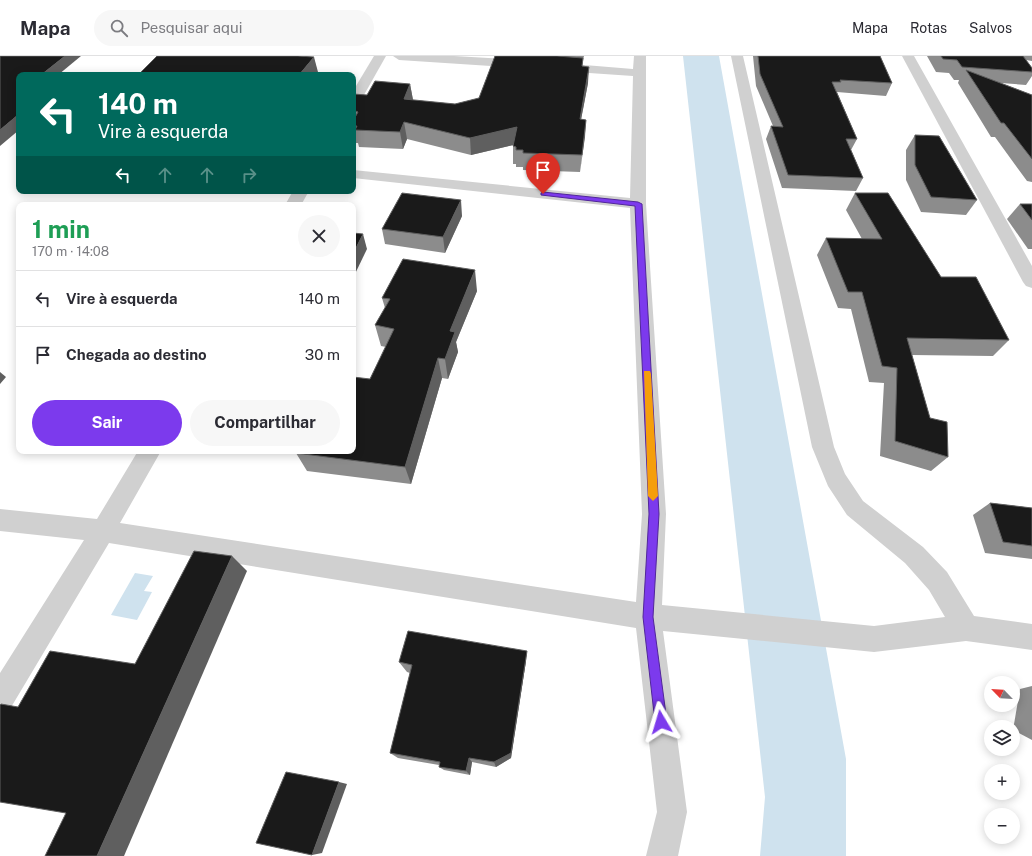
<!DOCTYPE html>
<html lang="pt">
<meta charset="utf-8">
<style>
body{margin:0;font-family:"Public Sans",sans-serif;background:#f7f7f7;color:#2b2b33;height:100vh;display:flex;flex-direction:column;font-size:15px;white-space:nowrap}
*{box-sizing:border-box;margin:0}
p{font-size:13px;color:#7c7c81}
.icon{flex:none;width:22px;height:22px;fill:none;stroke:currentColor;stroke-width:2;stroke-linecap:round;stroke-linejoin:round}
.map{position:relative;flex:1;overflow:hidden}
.panel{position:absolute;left:16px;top:146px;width:340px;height:252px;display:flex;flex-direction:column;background:#fff;border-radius:8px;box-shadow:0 2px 10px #0003}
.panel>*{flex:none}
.guide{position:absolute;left:16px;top:16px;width:340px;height:122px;border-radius:8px;box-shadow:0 2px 10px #0003;background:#00695c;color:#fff;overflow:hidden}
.needle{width:26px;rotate:295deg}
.controls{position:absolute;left:984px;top:620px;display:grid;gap:8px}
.controls a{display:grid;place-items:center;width:36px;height:36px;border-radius:50%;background:#fff;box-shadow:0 2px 10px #0003;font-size:20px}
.pin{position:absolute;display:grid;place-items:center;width:34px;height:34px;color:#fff;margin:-41px -17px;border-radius:50% 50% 50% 0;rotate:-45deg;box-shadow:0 0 4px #0007}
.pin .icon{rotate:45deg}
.me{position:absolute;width:44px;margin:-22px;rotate:353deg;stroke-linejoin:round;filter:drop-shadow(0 0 3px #0008)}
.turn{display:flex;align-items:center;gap:14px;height:84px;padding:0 16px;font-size:18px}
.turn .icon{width:52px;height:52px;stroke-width:2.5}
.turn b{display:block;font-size:28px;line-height:34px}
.lanes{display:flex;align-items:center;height:38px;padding:0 16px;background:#0003;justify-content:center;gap:20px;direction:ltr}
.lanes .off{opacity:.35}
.round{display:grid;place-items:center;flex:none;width:42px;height:42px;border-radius:21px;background:#f7f7f7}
.summary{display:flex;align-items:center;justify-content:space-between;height:68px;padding:0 16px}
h1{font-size:24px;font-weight:700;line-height:30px;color:#1e9e55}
.cta{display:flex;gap:8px;margin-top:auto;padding:8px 16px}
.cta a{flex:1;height:46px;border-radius:24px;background:#7c3aed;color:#fff;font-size:16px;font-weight:700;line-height:46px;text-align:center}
.cta a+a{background:#f7f7f7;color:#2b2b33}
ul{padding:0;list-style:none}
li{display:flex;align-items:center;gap:12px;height:56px;padding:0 16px;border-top:1px solid #e1e1e2}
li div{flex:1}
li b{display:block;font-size:15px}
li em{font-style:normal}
header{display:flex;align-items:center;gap:24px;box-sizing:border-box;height:56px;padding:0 20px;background:#fff;border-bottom:1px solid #e1e1e2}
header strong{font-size:19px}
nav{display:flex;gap:22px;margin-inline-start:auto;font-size:14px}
.search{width:280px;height:36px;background:#f7f7f7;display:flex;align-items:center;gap:10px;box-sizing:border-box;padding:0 14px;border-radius:22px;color:#7c7c81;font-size:15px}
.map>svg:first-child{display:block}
.water{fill:#cfe2ee}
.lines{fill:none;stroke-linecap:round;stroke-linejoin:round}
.minor{fill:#d0d0d0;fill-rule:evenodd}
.wall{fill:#8c8c8c}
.shaded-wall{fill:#5f5f5f}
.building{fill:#1a1a1a;stroke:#5f5f5f}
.route{fill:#7c3aed;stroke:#51269a}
.slow{fill:#f59e0b}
</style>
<header>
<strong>Mapa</strong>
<div class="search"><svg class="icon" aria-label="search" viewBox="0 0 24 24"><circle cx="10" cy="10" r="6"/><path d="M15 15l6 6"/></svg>Pesquisar aqui</div>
<nav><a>Mapa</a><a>Rotas</a><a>Salvos</a></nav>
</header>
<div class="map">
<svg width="1032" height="800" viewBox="0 0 1032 800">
<rect width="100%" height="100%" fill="#fff"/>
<g class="water">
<path d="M683,0H719L846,703V800H760L765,741Z"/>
<path d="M135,517L153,520L144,535L152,536L137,564L111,559Z"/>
</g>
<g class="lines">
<g class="minor">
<path d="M374,0H386L360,46L353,50V35Z"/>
<path d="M393,0H454L522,4L528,8L522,12L399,4Z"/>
<path d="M634,0H646V148L666,458L662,549L874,570L945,561L929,534L905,507L847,459L828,430L812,391L731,0H743L834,391L845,418L863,445L923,491L947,516L974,560L1032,568V594L966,585L874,596L663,575L687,756L678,800H646L657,756L636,572L109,487L10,653L0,657V617L84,484L0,475V453L97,463L138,395H161L120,467L636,546L642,458L630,152L353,122V114L630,142L633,20L560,15L554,11L560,7L633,13Z"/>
<path d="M902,0H914L1032,210V232L1026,230L1023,226Z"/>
<path d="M293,135H309L301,149H285Z"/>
</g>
</g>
<g class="wall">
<path d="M495,0H584L582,10L588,27L581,63L586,64L580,116L523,114V111H516V108H513V89L471,99L407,83L403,93L359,91L358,87H354L353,83V38L367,39L410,28L413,44L455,48L479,42Z"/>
<path d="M753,0H880L892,27L886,40L837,36L857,83L851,94L863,122L856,135L782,132L766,83L771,70H773L756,30Z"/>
<path d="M927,0H1032V5L1026,4L1032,12V20L1026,29L1001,27L1032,39V126L1027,125L995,81H991L958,27L959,24H954L949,17L936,16Z"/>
<path d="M915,79L977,144L966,159L921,156L906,124V94Z"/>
<path d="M855,137L941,221L1009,284L993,300L912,299L930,362L948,401L931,415L880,400L884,327L869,326L851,253L838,252L817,199L826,182L862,183L846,154Z"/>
<path d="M1020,148H1032V193H1028L1007,163Z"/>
<path d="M462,160L445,197L385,188L382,173Z"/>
<path d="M477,235L456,286L458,296L448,323L442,322L411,428L307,415L296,397L370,323L386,291L381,290L375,269L385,252L382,242Z"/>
<path d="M990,447L1032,452V503L985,497L973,459Z"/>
<path d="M526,605L511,702L496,711L472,706L470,719L444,714L439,711V709L398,702L390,697L410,617L407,616L399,606Z"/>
<path d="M1032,630V684L1013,674L1020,633Z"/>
</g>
<g class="shaded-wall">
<path d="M65,0H81L58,19H41Z"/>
<path d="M314,1L318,16L315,19H299Z"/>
<path d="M589,11L588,27L578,80L580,63Z"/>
<path d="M410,28L413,44L404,43Z"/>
<path d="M19,58V74L0,90V74Z"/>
<path d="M586,64L585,81L580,116L582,99Z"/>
<path d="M404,66L407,83L403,93L400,76Z"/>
<path d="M517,71V88L471,99L470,82Z"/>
<path d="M461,144L462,160L445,197L443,181Z"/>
<path d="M363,178L367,193L353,222V198Z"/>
<path d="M475,214L477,235L456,286L458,296L448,323L445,303L450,275Z"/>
<path d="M438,302L442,322L411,428L405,411Z"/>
<path d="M0,316L6,321L0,328Z"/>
<path d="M232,500L247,515L124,800H97Z"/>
<path d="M527,595L526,605L511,702L496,711L494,706Z"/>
<path d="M469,702L472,706L470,719L466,715Z"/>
<path d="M339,726L347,728L322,797L312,799Z"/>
</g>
<g class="building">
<path d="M0,0H65L41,19H19V58L0,74Z"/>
<path d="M157,0H298L314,1L299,19H138Z"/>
<path d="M495,0H557L583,2L582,10L589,11L580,63L586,64L582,99L523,97V94H516V91L513,90L517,71L470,82L404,66L400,76L355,74L357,70H353V65L358,56L353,54V38L367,39L375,25L410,28L404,43L455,48L479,42Z"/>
<path d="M758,0H880L892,27L840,24L841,26H832L857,83H846L863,122L788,119L771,70L783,71L760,18Z"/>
<path d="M941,0H1023L1032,12V16L962,11L957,4L943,3Z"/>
<path d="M966,14L1032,39V103L1004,67H1001Z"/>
<path d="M915,79L939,80L977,144L931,141L915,109Z"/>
<path d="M402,137L461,144L443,181L382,173Z"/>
<path d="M855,137H888L941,221H976L1009,284L907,282L930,362L947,366L948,401L895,385L897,312L882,310L862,236H848L826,182L882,183Z"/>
<path d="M1020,148H1032V164Z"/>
<path d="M353,177L363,178L353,198Z"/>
<path d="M403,203L475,214L450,275L455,276L445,303L438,302L405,411L296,397L297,395H353V321L370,323L394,273L375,269L390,243L382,242Z"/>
<path d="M990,447L1032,452V490L1003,486Z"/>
<path d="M194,495L232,500L97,800H45L66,757L0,746V649L1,648L18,651L50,595L135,608Z"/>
<path d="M408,575L527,595L511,697L494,706L469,702L466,715L439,711L440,706L390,697L412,609L399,606Z"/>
<path d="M286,716L339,726L312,799L256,787Z"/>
</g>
<path class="route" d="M543,136L638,146L642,148L659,458L653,561L667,666L665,670L661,672L657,670L655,666L643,561L649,458L635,150L541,139V137Z"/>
<path class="slow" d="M644,315H650L651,318L658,440L653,445L648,440Z"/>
</svg>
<div class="controls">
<a><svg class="needle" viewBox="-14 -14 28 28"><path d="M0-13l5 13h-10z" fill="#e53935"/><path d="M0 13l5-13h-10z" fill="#7c7c81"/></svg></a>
<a><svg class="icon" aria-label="layers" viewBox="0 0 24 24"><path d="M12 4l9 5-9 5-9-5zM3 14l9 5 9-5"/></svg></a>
<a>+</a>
<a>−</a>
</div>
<div class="pin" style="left:543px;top:138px;background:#d93025"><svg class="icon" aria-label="arrive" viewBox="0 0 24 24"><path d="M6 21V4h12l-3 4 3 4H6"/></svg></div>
<svg class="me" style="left:661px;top:666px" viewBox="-20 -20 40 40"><path d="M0-17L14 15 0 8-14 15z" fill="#7c3aed" stroke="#fff" stroke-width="4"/></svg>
<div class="guide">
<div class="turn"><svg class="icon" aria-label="left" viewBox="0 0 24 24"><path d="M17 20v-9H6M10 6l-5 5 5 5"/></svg><div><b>140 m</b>Vire à esquerda</div></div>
<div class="lanes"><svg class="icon" aria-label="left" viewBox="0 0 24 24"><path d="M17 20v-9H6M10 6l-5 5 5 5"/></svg><svg class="icon off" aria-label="ahead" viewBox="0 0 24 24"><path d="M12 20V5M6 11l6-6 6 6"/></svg><svg class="icon off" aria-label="ahead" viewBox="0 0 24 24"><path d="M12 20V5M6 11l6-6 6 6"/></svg><svg class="icon off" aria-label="right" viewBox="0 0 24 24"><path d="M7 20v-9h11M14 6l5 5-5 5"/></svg></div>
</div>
<section class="panel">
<div class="summary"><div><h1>1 min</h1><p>170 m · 14:08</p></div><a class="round"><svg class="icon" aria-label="close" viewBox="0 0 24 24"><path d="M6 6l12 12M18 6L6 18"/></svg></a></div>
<ul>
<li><svg class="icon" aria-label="left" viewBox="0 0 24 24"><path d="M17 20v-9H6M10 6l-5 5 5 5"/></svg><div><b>Vire à esquerda</b></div><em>140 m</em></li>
<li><svg class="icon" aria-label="arrive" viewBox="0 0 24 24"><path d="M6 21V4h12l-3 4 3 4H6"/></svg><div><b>Chegada ao destino</b></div><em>30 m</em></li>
</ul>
<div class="cta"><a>Sair</a><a>Compartilhar</a></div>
</section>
</div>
